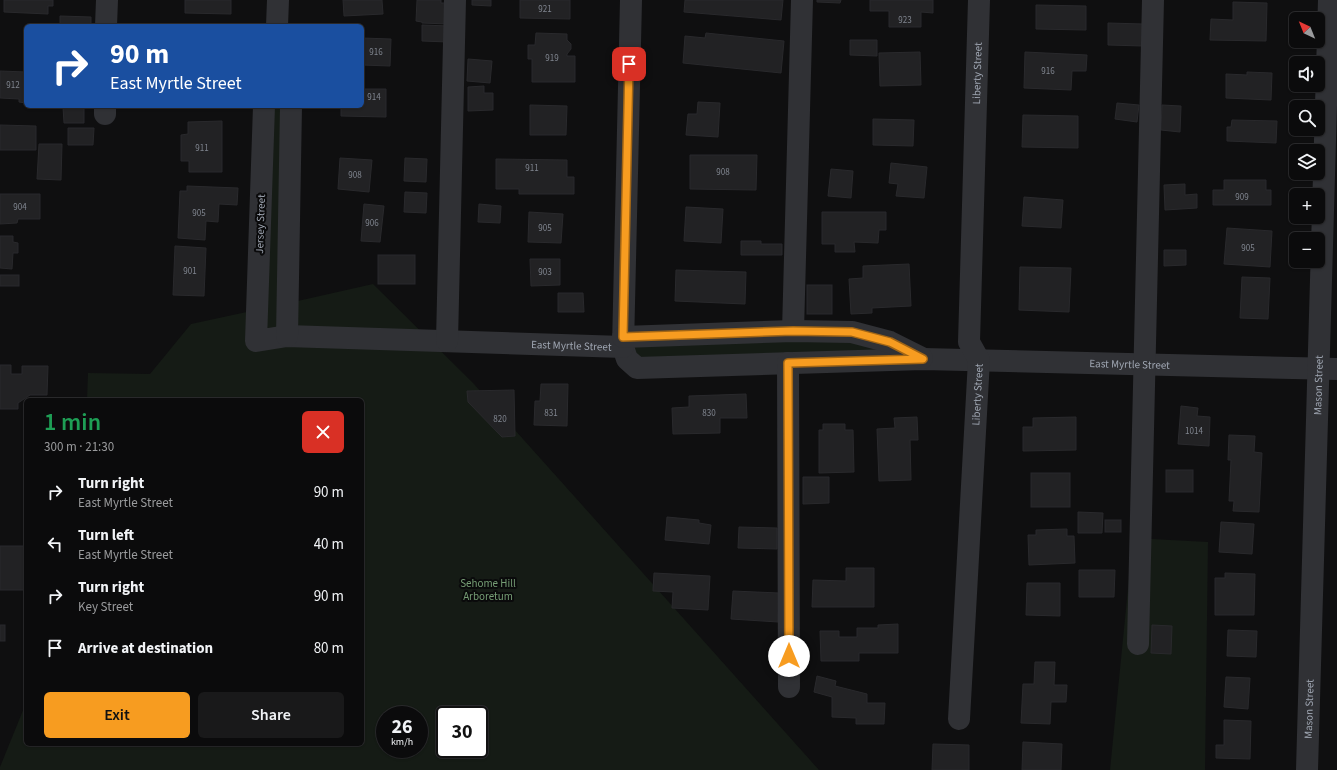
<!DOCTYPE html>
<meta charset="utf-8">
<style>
body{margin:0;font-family:"Source Sans 3",sans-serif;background:#19191a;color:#f1f3f6;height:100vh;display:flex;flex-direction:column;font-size:15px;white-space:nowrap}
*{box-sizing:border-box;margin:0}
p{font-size:13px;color:#9a9b9d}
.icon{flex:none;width:22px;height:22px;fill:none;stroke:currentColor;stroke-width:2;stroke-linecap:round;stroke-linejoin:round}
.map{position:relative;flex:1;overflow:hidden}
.side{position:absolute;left:24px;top:398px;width:340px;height:348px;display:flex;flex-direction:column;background:#0b0b0c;border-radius:6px;box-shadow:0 1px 3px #0004,0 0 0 1px #2b2b2d}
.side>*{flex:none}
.hud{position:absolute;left:24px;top:24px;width:340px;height:84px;border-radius:6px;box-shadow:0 1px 3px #0004,0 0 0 1px #2b2b2d;background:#1a4fa0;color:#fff;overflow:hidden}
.needle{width:26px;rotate:317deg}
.tools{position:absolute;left:1289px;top:12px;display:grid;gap:8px}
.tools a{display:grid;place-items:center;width:36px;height:36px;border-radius:6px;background:#0b0b0c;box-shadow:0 1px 3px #0004,0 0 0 1px #2b2b2d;font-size:20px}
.speed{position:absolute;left:376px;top:706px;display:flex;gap:8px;font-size:20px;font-weight:700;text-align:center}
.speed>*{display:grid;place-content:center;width:52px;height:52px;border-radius:50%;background:#0b0b0c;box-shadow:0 1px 3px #0004,0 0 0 1px #2b2b2d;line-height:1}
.speed small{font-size:10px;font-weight:400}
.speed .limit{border:2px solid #111;border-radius:6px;background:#fff;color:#111}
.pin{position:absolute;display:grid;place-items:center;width:34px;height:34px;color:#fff;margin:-17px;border-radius:8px;box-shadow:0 2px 6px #0006}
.me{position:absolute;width:44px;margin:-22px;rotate:0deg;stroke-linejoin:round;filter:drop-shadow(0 0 3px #0008)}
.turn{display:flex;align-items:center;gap:14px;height:84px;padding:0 20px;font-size:18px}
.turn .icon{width:52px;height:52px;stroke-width:2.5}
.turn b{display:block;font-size:28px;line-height:34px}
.round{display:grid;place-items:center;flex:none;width:42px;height:42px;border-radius:6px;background:#19191a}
.overview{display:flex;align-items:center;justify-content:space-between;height:68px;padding:0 20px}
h1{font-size:24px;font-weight:600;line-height:30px;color:#1e9e55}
.cta{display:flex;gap:8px;margin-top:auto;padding:8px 20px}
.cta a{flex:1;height:46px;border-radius:6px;background:#f79c20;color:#111;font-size:16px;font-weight:600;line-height:46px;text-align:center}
.cta a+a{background:#19191a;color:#f1f3f6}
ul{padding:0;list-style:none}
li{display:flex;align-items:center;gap:12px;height:52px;padding:0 20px}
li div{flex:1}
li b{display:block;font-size:15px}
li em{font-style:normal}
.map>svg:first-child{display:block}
.green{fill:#151b15;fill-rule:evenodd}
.building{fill:#222224;stroke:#29292c}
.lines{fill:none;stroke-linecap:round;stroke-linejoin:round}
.minor{stroke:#303135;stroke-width:22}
.route-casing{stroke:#a16515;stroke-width:10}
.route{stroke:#f79c20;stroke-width:7}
.labels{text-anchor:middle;stroke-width:4;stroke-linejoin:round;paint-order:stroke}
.number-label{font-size:9px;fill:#7f848e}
.street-label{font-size:11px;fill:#9fa6b2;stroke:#0a0a0b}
.park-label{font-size:11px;fill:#769e75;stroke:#0a0a0b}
</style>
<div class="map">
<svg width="1337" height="770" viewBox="0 0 1337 770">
<rect width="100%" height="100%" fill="#0f0f10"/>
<g class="green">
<path d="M270,106H286L280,305L373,284L473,383L819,770H0V767L26,703V744H362V400H87L88,373L150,374L191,324L265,308ZM385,715H419V749H385ZM445,715H479V749H445Z"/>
<path d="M851,338L885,353L643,361L630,354L632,344Z"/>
<path d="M1133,538L1208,542L1205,770H1110Z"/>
</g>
<g class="building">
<path d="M4,0H53V6H48V14L4,12Z"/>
<path d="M185,0H231V14L185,13Z"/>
<path d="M343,0H382L383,14L344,16Z"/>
<path d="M417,0H441V3H449L448,24L422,23V22L416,21Z"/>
<path d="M472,0H491V6L472,5Z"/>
<path d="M520,0H570V19L520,18Z"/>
<path d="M685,0H783L781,20L684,12Z"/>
<path d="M817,0H841L840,3L817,2Z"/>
<path d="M870,0H933V13L921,12V27H889V11H870Z"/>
<path d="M1233,2L1267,3L1266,41L1210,40L1211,19L1233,20Z"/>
<path d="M1036,5L1086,6V30L1036,29Z"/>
<path d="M60,16L91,17V26H60Z"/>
<path d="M1108,23L1143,24V46L1108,45Z"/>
<path d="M422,25L449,26L448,42L422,41Z"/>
<path d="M536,33L567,34V40L571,44V49L567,54V56H575V82H532V59H528V45H535Z"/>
<path d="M706,33L784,41L781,73L683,63L685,36L705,38Z"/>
<path d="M362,38L391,39L390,66L362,65Z"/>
<path d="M850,40H877V56L850,55Z"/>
<path d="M920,52L921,85L880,86L879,53Z"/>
<path d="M1025,52L1087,55L1086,71H1072L1071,90L1024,88Z"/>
<path d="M468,59L492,61L490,83L467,81Z"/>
<path d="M0,71L26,72V103L19,102V99L0,98Z"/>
<path d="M1247,72L1272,73L1271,100L1226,98V74L1247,75Z"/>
<path d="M484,86V93H493V110L468,111V87Z"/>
<path d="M362,89H386V117L341,116V106H362Z"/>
<path d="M698,102L720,103L718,137L686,135L688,114H697Z"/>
<path d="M1117,103L1139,105L1137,122L1115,119Z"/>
<path d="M530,105L567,106L566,135H530Z"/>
<path d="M1162,105L1181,106L1180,132L1161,130Z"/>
<path d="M185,106H230V108Z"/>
<path d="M63,107H84V123H64Z"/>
<path d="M1023,115L1078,116V148L1022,147Z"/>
<path d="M873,119L914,120L913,146L873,145Z"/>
<path d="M1232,120L1277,121L1276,143L1227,141V127H1231Z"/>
<path d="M222,121V172H189V161H181V135L188,134V122Z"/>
<path d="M0,125L36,126V150H0Z"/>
<path d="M68,128H94L93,145H68Z"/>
<path d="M39,144H62L61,180L37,179Z"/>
<path d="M690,155H757L756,190L690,189Z"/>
<path d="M340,158L372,160L369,192L338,189Z"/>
<path d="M405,158L427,159L426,182L404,181Z"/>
<path d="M496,159L567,160V177H574V194H519V189H496Z"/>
<path d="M891,163L927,167L924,198L896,196L898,184L889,183Z"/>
<path d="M831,169L853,171L851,198L828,196Z"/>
<path d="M1224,180H1266V190H1271V205H1213V190H1224Z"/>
<path d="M1185,184V195L1197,194V208L1165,210L1164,185Z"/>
<path d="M187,186L238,188L237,205L219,204L218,222L206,221L205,240L178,238L180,191H187Z"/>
<path d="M405,192L427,193L426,213L404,212Z"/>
<path d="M0,194H40V219H18L17,223L0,224Z"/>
<path d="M1024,197L1063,200L1061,228L1022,226Z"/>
<path d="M364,204L384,206L380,242L361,241Z"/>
<path d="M479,204L501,206L500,223L478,222Z"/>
<path d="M686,207L723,209L721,243L684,241Z"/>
<path d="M529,212L563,214L561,243L528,242Z"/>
<path d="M822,212H886V230H879L878,243L854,242L855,252H835V244H822Z"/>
<path d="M1227,228L1272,231L1270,267L1224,264Z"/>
<path d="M0,236H13V242L18,243V253H13L12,269L0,268Z"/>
<path d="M741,241H761V244H782V255H741Z"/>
<path d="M175,246L206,248L204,296L173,295Z"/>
<path d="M1164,250H1186V265L1164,266Z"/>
<rect x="378" y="255" width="37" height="29"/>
<path d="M530,259H560V285L531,286Z"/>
<path d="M909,264L911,306L872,308V313L851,314L849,279L863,278V266Z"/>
<path d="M1020,267L1071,268L1069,312L1019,310Z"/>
<path d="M676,270L746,272L745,304L675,301Z"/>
<rect x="0" y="275" width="19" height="11"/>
<path d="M1242,277L1270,278L1268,319L1240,318Z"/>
<rect x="807" y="285" width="25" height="29"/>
<path d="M558,293H583L584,312H558Z"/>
<path d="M0,365H11V374H22V366H48L47,395H30L18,403V409H0Z"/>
<path d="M541,384H568L567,426L534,425L535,401H540Z"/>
<path d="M514,390L515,436L502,437L468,402L467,391Z"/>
<path d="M746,394L747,418H720V433L673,434L672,408L689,407V396Z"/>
<path d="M1181,406L1198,408L1197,416L1210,417L1209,446L1178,444Z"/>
<path d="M917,417L918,440H910L911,480L879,481L877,429L895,428L894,418Z"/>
<path d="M1076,417V450L1023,451V427H1033V418Z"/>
<path d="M823,424H845V430H853L854,472L819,473V430H823Z"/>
<path d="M1229,435L1255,436L1254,452L1262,453L1259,512L1233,511L1234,501H1229L1231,460H1228Z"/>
<rect x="1166" y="470" width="27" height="22"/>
<rect x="1031" y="473" width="39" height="34"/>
<path d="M803,477H829V503L803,504Z"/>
<path d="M1078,512L1103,513L1102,533H1078Z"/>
<path d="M667,517L699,520V523L711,525L709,544L665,540Z"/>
<rect x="1105" y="520" width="16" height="12"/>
<path d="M1221,522L1254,524L1252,554L1219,552Z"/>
<path d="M739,527L777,528V549L738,548Z"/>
<path d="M1067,529V536H1074L1075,563L1029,565L1028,535H1036V530Z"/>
<rect x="0" y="546" width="26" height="44"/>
<path d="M846,568H874V607H812L813,580L846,581Z"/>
<path d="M1079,570H1115L1114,597H1079Z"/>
<path d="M654,573L710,576L708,610L672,608L673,592L653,591Z"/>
<path d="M1225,573L1255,574L1254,615H1215V578H1225Z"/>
<path d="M1027,583H1060V616L1026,615Z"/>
<path d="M733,591L779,593L778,622L731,619Z"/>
<path d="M898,624V653H859V661H821L820,631H839V637H857V628H878V625Z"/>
<rect x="0" y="625" width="5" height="16"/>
<path d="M1152,625L1172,626L1171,654L1151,653Z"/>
<path d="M1228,630L1257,631L1256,657L1227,656Z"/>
<path d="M1035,662H1055L1054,685H1067L1066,702H1051L1050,724L1021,723L1023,684H1034Z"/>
<path d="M817,676L836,681L835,686L867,694V703H885L884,724H856V718L832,717V697L814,692Z"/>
<path d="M1226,677L1250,678L1248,709L1224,707Z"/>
<path d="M1224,720L1251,721L1250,759L1216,758V745H1224Z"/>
<path d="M1023,742L1062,744L1061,770H1022Z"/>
<path d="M933,744L969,745V770H932Z"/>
</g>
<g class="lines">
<g class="minor">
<path id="s1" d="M631,0L623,347L627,359L637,368L923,359L1337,369"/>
<path d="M106,26L107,0"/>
<path d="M277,26L278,0"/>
<path id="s2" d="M264,106L256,341L287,336L623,347"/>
<path d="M105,114V106"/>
<path d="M793,331L802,0"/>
<path d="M287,336L291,106"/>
<path d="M623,337L793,331L852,332L890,342L922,358"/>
<path d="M447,341L455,0"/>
<path d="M788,363L789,687"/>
<path d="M1138,644L1153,0"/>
<path id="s3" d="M959,719L979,360L969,342L979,0"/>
<path id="s4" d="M1307,770L1329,0"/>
</g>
</g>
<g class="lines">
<defs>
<path id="route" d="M629,64L623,337L793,331L852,332L890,342L923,359L788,363L789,656"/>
</defs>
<use href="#route" class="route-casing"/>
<use href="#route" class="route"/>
</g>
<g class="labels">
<g class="number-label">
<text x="545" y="12">921</text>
<text x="905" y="23">923</text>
<text x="376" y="55">916</text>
<text x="552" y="61">919</text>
<text x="1048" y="74">916</text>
<text x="13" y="88">912</text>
<text x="374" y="100">914</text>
<text x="202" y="151">911</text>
<text x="532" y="171">911</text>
<text x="723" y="175">908</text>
<text x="355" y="178">908</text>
<text x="1242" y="200">909</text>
<text x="20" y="210">904</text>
<text x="199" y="216">905</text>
<text x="372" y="226">906</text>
<text x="545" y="231">905</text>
<text x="1248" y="251">905</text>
<text x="190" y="274">901</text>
<text x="545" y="275">903</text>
<text x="551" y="416">831</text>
<text x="709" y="416">830</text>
<text x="500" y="422">820</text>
<text x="1194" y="434">1014</text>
</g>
<g class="street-label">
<text dy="4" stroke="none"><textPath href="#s3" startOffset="649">Liberty Street</textPath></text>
<text transform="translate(260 224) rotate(-88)" y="4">Jersey Street</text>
<text dy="4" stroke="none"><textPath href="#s2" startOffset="551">East Myrtle Street</textPath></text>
<text dy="4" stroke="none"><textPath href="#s1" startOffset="866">East Myrtle Street</textPath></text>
<text dy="4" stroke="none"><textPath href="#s4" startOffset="385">Mason Street</textPath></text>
<text dy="4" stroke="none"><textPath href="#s3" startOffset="325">Liberty Street</textPath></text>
<text dy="4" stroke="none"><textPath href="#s4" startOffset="61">Mason Street</textPath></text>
</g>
<g class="park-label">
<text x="488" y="587">Sehome Hill<tspan x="488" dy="13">Arboretum</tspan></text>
</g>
</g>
</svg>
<div class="tools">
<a><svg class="needle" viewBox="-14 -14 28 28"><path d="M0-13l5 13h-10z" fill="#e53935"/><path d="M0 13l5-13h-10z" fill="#9a9b9d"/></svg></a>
<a><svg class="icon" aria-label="sound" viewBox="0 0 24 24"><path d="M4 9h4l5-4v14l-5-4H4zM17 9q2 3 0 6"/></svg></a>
<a><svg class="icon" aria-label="search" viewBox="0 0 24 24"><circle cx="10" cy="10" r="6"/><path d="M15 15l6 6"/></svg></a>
<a><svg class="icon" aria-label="layers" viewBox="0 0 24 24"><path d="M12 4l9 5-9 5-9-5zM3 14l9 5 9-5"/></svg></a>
<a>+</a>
<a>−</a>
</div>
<div class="speed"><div>26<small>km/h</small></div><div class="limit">30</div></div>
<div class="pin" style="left:629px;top:64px;background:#d93025"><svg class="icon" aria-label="arrive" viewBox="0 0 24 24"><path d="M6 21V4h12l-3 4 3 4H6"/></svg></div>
<svg class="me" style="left:789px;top:656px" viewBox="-20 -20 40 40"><circle r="19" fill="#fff"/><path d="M0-13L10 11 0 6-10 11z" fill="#f79c20"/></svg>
<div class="hud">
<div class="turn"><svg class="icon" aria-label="right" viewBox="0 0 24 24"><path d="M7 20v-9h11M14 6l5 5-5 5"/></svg><div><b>90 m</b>East Myrtle Street</div></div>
</div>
<section class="side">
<div class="overview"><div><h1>1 min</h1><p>300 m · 21:30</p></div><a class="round" style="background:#d93025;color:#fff"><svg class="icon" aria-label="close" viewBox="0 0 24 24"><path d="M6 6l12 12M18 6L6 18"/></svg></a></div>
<ul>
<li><svg class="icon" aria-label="right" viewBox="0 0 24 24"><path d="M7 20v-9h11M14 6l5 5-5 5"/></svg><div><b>Turn right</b><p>East Myrtle Street</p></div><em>90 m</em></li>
<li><svg class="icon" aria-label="left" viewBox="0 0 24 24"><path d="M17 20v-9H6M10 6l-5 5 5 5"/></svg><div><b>Turn left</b><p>East Myrtle Street</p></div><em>40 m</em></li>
<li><svg class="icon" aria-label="right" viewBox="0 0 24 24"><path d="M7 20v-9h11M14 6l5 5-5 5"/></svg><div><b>Turn right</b><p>Key Street</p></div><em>90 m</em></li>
<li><svg class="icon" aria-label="arrive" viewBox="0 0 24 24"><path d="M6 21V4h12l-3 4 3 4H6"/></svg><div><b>Arrive at destination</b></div><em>80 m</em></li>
</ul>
<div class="cta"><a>Exit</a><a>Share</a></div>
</section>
</div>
